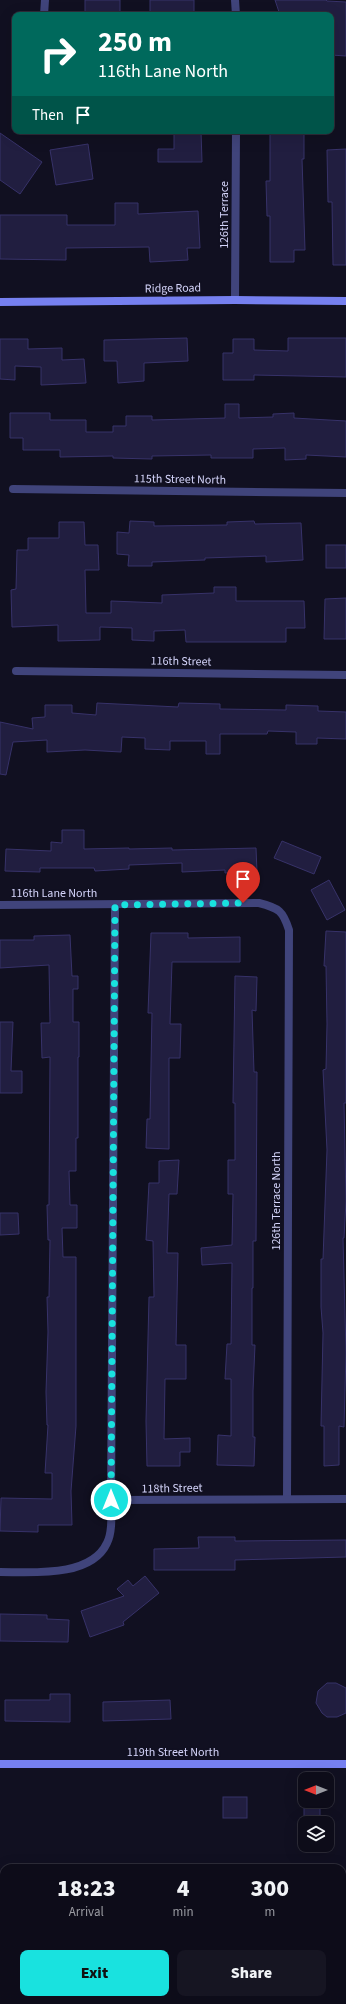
<!DOCTYPE html>
<style>
body{margin:0;font-family:"Source Sans 3",sans-serif;background:#161522;color:#f1f3f6;height:100vh;display:flex;flex-direction:column;font-size:15px;white-space:nowrap}
*{box-sizing:border-box;margin:0}
p{font-size:13px;color:#9a9ba2}
.icon{flex:none;width:22px;height:22px;fill:none;stroke:currentColor;stroke-width:2;stroke-linecap:round;stroke-linejoin:round}
.map{position:relative;flex:1;overflow:hidden}
.panel{position:absolute;left:0px;top:1864px;width:346px;height:140px;display:flex;flex-direction:column;background:#0d0c19;border-radius:12px 12px 0 0;box-shadow:0 4px 16px #0002,0 0 0 1px #2d2c38}
.panel>*{flex:none}
.banner{position:absolute;left:12px;top:12px;width:322px;height:122px;border-radius:8px;box-shadow:0 4px 16px #0002,0 0 0 1px #2d2c38;background:#00695c;color:#fff;overflow:hidden}
.needle{width:26px;rotate:270deg}
.fabs{position:absolute;left:298px;top:1772px;display:grid;gap:8px}
.fabs a{display:grid;place-items:center;width:36px;height:36px;border-radius:8px;background:#0d0c19;box-shadow:0 4px 16px #0002,0 0 0 1px #2d2c38;font-size:20px}
.pin{position:absolute;display:grid;place-items:center;width:34px;height:34px;color:#fff;margin:-41px -17px;border-radius:50% 50% 50% 0;rotate:-45deg;box-shadow:0 0 4px #0007}
.pin .icon{rotate:45deg}
.me{position:absolute;width:44px;margin:-22px;rotate:0deg;stroke-linejoin:round;filter:drop-shadow(0 0 3px #0008)}
.turn{display:flex;align-items:center;gap:14px;height:84px;padding:0 20px;font-size:18px}
.turn .icon{width:52px;height:52px;stroke-width:2.5}
.turn b{display:block;font-size:28px;line-height:34px}
.then{display:flex;align-items:center;height:38px;padding:0 20px;background:#0003;gap:8px;font-size:15px}
.eta{display:flex;justify-content:space-evenly;align-items:center;height:68px;text-align:center}
.eta b{font-size:24px;font-weight:800;line-height:28px}
.cta{display:flex;gap:8px;margin-top:auto;padding:8px 20px}
.cta a{flex:1;height:46px;border-radius:8px;background:#19e2df;color:#111;font-size:16px;font-weight:800;line-height:46px;text-align:center}
.cta a+a{background:#161522;color:#f1f3f6}
.map>svg:first-child{display:block}
.building{fill:#211e40;stroke:#373269}
.lines{fill:none;stroke-linecap:round;stroke-linejoin:round}
.street{stroke:#40447b;stroke-width:8}
.secondary{stroke:#7680f0;stroke-width:8}
.route{stroke:#19e2df;stroke-width:7;stroke-dasharray:0 12.6}
.labels{text-anchor:middle;stroke-width:3.5;stroke-linejoin:round;paint-order:stroke}
.street-label{font-size:12px;fill:#d4d4fa;stroke:#111021}
</style>
<div class="map">
<svg width="346" height="2004" viewBox="0 0 346 2004">
<rect width="100%" height="100%" fill="#111021"/>
<g class="building">
<rect x="85" y="0" width="35" height="15"/>
<rect x="150" y="0" width="44" height="15"/>
<path d="M275,0H326L327,1L346,2V56L331,55V15H280Z"/>
<path d="M174,131H201L202,162H158V149H174Z"/>
<path d="M270,131H304V159H302L305,250H294V262H270V216H267L266,181H270Z"/>
<path d="M0,133L42,162L20,194L0,180Z"/>
<path d="M88,144L93,179L56,185L50,150Z"/>
<path d="M346,149V265H333L332,202H328L327,150Z"/>
<path d="M115,203H138V214L198,211L200,248H187L188,260L150,262L149,247L66,248V260L0,259V215H67V225H115Z"/>
<path d="M187,338L188,361L144,363V381L118,383L117,361H104V340Z"/>
<path d="M288,338H346V377L254,375V380H223V353H233V339H254V350L288,351Z"/>
<path d="M0,339H28V349L62,348V360L84,359L86,383L41,385V367L15,366V380L0,379Z"/>
<path d="M225,404H239V418L273,417V414L294,413V418L346,421V457L306,455V459L285,460V448L253,449V458H211V455L152,456V459L113,458V456L60,457V450H23V438H10V413H50V420H86V432H113V426H126V416H152V420L225,418Z"/>
<path d="M130,521L154,522V526L227,525V522L254,521L255,524L301,523L303,560L266,562V556L205,558V560L152,562V566H128L129,555L117,554V532L129,533Z"/>
<path d="M59,522H84L85,545H98L99,570H85L86,613H111V601L162,603V595L214,593V587H236V601H304L305,628H286V642H186L185,630L154,631V641L132,640V628L100,627V640L58,641V625L12,627L11,590L16,589L17,550H28V538H59Z"/>
<rect x="326" y="545" width="20" height="23"/>
<path d="M346,598V639H324L325,599Z"/>
<path d="M97,703L178,707L179,703L220,704V709L286,710V705L318,706V711L346,712V739L317,738V744H296V732L268,731L267,734H220V754H206V741H170V750L145,749V738L122,737L121,752L85,750L47,752V740L13,742L6,775L0,774V722L33,729L32,718L45,717V705H72V713L96,715Z"/>
<path d="M62,830H84V849L129,848V849L172,848V850L256,848L257,872L225,873V870L182,872V863L129,865V869L95,871L94,868H40V872L5,871L6,849L51,851V842L62,843Z"/>
<path d="M282,841L321,857L314,874L274,858Z"/>
<path d="M329,880L345,910L327,920L311,890Z"/>
<path d="M326,931L346,932V1103H344L346,1201L344,1238H343L346,1353L344,1427L339,1426V1465L324,1466V1426H321L323,1333L321,1307V1259H323L327,1150L323,1070L326,1069L327,1024L326,966H324Z"/>
<path d="M151,933H188V938L240,937V962H172L170,1024H181L180,1058H169V1149L146,1148L147,1119H150L152,1013H148Z"/>
<path d="M70,935L72,976H78V989H73V1022H79V1057H78V1138H76V1171H69L70,1205H77V1228H62L63,1257H76V1426L71,1491L72,1525H38V1532L0,1531L1,1498L52,1499V1473H45L48,1425H47L46,1392L48,1332L47,1297H49L50,1240H48L47,1205H49L50,1057L42,1058L41,1023H50L49,965L0,968V940H34V936Z"/>
<path d="M235,976L257,977L256,1011L252,1010L254,1072H257L256,1241H253V1288H252V1345H255L253,1391V1437H255L254,1466L217,1465L218,1435L231,1436V1379H225L227,1344H231L232,1263L202,1265L201,1248L232,1245L233,1194H228V1160H235V1103H233Z"/>
<path d="M0,1022H13L11,1071H22V1093H0Z"/>
<path d="M179,1160L177,1194H169L167,1253H178L176,1345H186V1379H165L164,1439L190,1438V1452H180V1466H147L146,1421L149,1297H154L153,1241L146,1240L149,1183H159V1161Z"/>
<path d="M0,1213H18L19,1234L0,1235Z"/>
<path d="M198,1537H235V1541L346,1540V1557L235,1560V1570H154V1549L199,1548Z"/>
<path d="M145,1576L159,1593L123,1622L124,1625L90,1637L81,1611L124,1596L117,1589L128,1580L133,1586Z"/>
<path d="M0,1614L47,1615V1619L69,1620L68,1642L0,1641Z"/>
<path d="M327,1683H336L346,1688V1713L337,1717H327L322,1713L316,1703L318,1691Z"/>
<path d="M50,1694H70V1722L5,1721V1700H50Z"/>
<path d="M170,1700L171,1719L103,1721V1702Z"/>
<rect x="223" y="1797" width="24" height="21"/>
<rect x="304" y="1805" width="16" height="18"/>
</g>
<g class="lines">
<g class="street">
<path d="M235,0L236,15"/>
<path d="M44,15L45,0"/>
<path d="M235,300L236,131"/>
<path d="M13,489L346,493"/>
<path d="M16,671L346,675"/>
<path d="M0,905L259,903C279,908 283,911 289,930L287,1499"/>
<path d="M111,1500L115,905"/>
<path d="M0,1572C31,1572 91,1578 107,1543C113,1531 111,1513 111,1500L346,1499"/>
</g>
<g class="secondary">
<path d="M0,302L235,300L346,301"/>
<path d="M0,1764H346"/>
</g>
</g>
<g class="lines">
<path class="route" d="M111,1500L115,905L243,903"/>
</g>
<g class="labels">
<g class="street-label">
<text transform="translate(224 215) rotate(-90)" y="4">126th Terrace</text>
<text transform="translate(173 288) rotate(-1)" y="4">Ridge Road</text>
<text transform="translate(180 479) rotate(1)" y="4">115th Street North</text>
<text transform="translate(181 661) rotate(1)" y="4">116th Street</text>
<text x="54" y="897">116th Lane North</text>
<text transform="translate(276 1201) rotate(-90)" y="4">126th Terrace North</text>
<text transform="translate(172 1488) rotate(-1)" y="4">118th Street</text>
<text x="173" y="1756">119th Street North</text>
</g>
</g>
</svg>
<div class="fabs">
<a><svg class="needle" viewBox="-14 -14 28 28"><path d="M0-13l5 13h-10z" fill="#e53935"/><path d="M0 13l5-13h-10z" fill="#9a9ba2"/></svg></a>
<a><svg class="icon" aria-label="layers" viewBox="0 0 24 24"><path d="M12 4l9 5-9 5-9-5zM3 14l9 5 9-5"/></svg></a>
</div>
<div class="pin" style="left:243px;top:903px;background:#d93025"><svg class="icon" aria-label="arrive" viewBox="0 0 24 24"><path d="M6 21V4h12l-3 4 3 4H6"/></svg></div>
<svg class="me" style="left:111px;top:1500px" viewBox="-20 -20 40 40"><circle r="17" fill="#19e2df" stroke="#fff" stroke-width="3"/><path d="M0-11L8 9 0 5-8 9z" fill="#fff"/></svg>
<div class="banner">
<div class="turn"><svg class="icon" aria-label="right" viewBox="0 0 24 24"><path d="M7 20v-9h11M14 6l5 5-5 5"/></svg><div><b>250 m</b>116th Lane North</div></div>
<div class="then">Then<svg class="icon" aria-label="arrive" viewBox="0 0 24 24"><path d="M6 21V4h12l-3 4 3 4H6"/></svg></div>
</div>
<section class="panel">
<div class="eta">
<div><b>18:23</b><p>Arrival</p></div>
<div><b>4</b><p>min</p></div>
<div><b>300</b><p>m</p></div>
</div>
<div class="cta"><a>Exit</a><a>Share</a></div>
</section>
</div>
